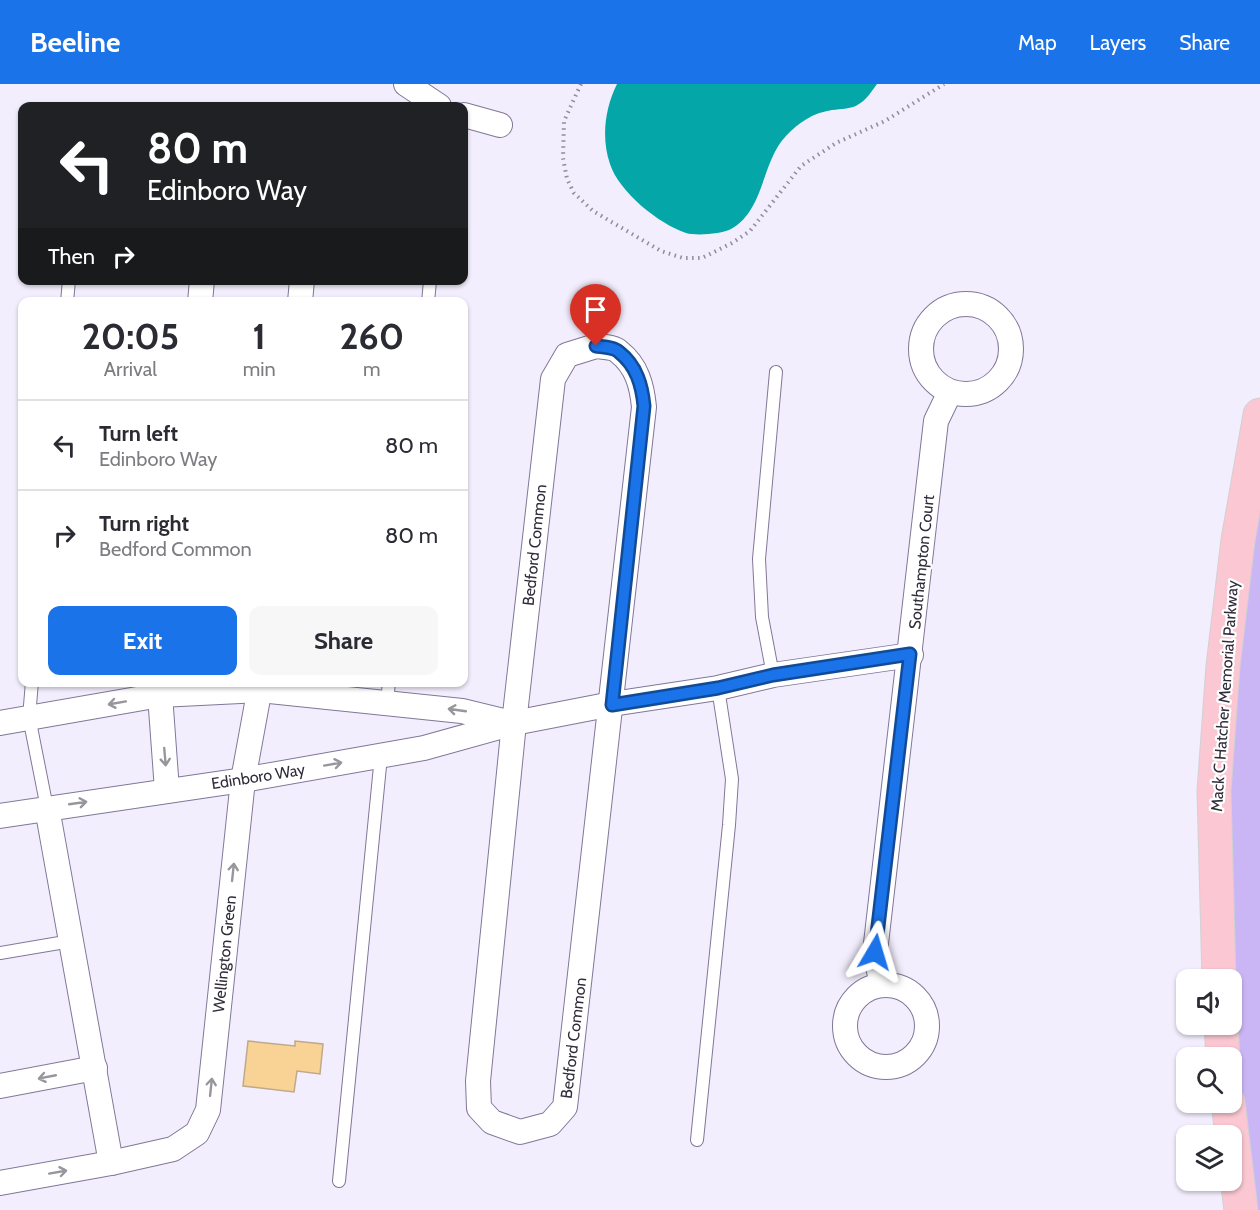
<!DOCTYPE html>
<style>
body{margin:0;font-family:Cabin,sans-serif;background:#f7f7f7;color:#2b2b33;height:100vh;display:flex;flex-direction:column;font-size:22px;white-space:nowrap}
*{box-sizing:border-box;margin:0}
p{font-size:20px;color:#7c7c81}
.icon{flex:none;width:33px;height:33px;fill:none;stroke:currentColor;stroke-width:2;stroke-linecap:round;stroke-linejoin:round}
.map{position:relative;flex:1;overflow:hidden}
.drawer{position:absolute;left:18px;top:213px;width:450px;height:390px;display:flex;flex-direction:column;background:#fff;border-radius:12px;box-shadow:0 2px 4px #0004}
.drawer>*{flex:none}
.guide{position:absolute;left:18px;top:18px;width:450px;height:183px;border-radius:12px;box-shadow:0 2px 4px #0004;background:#202124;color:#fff;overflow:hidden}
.controls{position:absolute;left:1176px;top:885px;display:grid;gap:12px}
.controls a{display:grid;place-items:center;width:66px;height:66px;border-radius:12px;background:#fff;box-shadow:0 2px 4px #0004;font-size:30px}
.pin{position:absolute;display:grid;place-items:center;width:51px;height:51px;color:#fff;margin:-62px -26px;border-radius:50% 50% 50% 0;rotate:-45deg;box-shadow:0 0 6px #0007}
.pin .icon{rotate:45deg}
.me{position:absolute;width:66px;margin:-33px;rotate:7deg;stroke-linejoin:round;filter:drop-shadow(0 0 4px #0008)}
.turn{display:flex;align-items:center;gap:21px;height:126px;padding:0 30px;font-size:27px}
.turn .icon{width:78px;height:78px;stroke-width:2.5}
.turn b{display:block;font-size:42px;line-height:51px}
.then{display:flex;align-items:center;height:57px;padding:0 30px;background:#0003;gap:12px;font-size:22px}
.eta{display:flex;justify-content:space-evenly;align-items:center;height:102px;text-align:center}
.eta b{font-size:36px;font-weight:700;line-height:42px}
.button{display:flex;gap:12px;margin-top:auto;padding:12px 30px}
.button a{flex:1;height:69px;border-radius:12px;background:#1a73e8;color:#fff;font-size:24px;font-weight:700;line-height:69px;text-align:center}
.button a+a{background:#f7f7f7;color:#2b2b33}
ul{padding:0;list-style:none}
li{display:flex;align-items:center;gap:18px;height:90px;padding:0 30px;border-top:2px solid #e1e1e2}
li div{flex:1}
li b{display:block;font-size:22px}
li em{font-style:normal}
header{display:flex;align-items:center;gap:36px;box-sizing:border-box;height:84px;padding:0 30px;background:#1a73e8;color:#fff}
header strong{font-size:28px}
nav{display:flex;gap:33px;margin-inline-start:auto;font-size:21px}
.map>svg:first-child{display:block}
.forest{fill:#cbb6f5}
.water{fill:#04a6a8}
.building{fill:#f9d295;stroke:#bea98a;stroke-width:1.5}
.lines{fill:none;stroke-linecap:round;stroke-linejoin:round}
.service-casing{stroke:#817797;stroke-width:14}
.minor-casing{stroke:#817797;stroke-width:26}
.primary-casing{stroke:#d1d1d3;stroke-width:35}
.path{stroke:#908c9a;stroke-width:4;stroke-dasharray:1.5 4.5;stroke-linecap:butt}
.service{stroke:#fff;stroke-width:12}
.minor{stroke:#fff;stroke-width:24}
.primary{stroke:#fac7d2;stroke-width:33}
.oneway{stroke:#98969c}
.route-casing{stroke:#114b97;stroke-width:15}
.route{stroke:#1a73e8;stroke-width:10}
.labels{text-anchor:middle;stroke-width:4.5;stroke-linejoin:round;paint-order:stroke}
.street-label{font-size:16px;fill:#302c39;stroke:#fff}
</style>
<header>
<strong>Beeline</strong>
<nav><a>Map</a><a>Layers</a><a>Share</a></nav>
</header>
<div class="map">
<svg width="1260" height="1126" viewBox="0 0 1260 1126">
<rect width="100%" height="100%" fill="#f3eefd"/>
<path class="forest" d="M1260,331V1126H1241L1232,1018V896L1217,846Z"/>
<path class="water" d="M617,0H877C872,7 866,16 859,20C852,25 841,25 832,26C813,29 799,38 786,52C761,78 765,126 731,145C722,150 696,152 686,149C659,140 619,108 610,80C601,54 605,24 617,0Z"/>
<path class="building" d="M248,957L295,962V957L323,960L320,990L297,987L294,1008L243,1002Z"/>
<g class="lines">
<defs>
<g id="service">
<path d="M67,218L69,196"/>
<path d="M428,218L430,197"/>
<path d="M773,591L762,533L759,475L776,288"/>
<path d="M32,598L29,633L47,724"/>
<path d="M387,618L389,598"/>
<path d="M0,869L71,857"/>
<path d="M697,1056L729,741L732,695L718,604"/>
<path d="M339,1097L381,672"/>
</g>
<g id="minor">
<path d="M406,0L439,22"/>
<path d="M464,31L500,41"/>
<path d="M200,218L202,196"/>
<path d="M300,218L302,196"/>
<circle cx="966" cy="265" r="45"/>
<path d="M596,262C603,263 614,263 619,268C637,282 642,302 644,323L565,1023L550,1040L520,1048L492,1038L479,1024L478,997L514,639L553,295L567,271Z"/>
<path d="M161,598L160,611L167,706"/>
<path d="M0,639L160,611L260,606L462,627L512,639"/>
<path d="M47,724L111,1079"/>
<path d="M0,732L243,696L424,664L514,639L612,620L718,604L773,591L911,571"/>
<circle cx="886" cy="942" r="41"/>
<path d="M882,901L875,868L936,337L950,308"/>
<path d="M0,1002L95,984"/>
<path d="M0,1099L111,1079L173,1065L197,1049L208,1026L243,696L261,598"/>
</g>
<g id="primary">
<path d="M1219,896L1214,707L1223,582L1238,456L1260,331"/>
<path d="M1221,940L1223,974"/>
<path d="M1228,1018L1241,1126"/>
</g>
</defs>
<use href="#service" class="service-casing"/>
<use href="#minor" class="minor-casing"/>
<use href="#primary" class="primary-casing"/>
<path class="path" d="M581,0L564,37L563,74L567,95L574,109L593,127L661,167L683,174H702L732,159L750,147L801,82L836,59L885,37L944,0"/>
<use href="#service" class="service"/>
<use href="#minor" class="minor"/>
<use href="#primary" class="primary"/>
</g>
<defs><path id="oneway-shaft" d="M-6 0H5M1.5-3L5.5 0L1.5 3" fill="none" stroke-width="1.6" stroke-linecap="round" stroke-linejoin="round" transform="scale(1.5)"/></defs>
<g class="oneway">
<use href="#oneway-shaft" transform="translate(117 619) rotate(170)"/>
<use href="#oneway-shaft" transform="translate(457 626) rotate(-172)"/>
<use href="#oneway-shaft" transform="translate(165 673) rotate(85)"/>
<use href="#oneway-shaft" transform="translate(333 680) rotate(-10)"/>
<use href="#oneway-shaft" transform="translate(78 719) rotate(-8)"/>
<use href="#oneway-shaft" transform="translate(233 788) rotate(-84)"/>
<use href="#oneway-shaft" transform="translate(47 993) rotate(169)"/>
<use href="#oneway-shaft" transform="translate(211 1003) rotate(-84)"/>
<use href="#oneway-shaft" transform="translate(58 1088) rotate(-10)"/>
</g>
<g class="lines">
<defs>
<path id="route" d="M596,262C603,263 614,263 619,268C637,282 642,302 644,322L612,621L718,604L773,591L910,570L875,868"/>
</defs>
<use href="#route" class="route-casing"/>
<use href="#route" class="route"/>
</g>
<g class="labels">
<g class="street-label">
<text transform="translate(534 461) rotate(-84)" y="6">Bedford Common</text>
<text transform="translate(921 478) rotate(-84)" y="6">Southampton Court</text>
<text transform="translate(1224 612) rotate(-86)" y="6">Mack C Hatcher Memorial Parkway</text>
<text transform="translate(258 692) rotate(-9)" y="6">Edinboro Way</text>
<text transform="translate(224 870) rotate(-84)" y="6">Wellington Green</text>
<text transform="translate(573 954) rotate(-83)" y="6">Bedford Common</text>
</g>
</g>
</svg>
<div class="controls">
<a><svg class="icon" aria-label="sound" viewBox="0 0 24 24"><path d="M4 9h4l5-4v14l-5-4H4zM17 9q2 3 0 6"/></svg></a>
<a><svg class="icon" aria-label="search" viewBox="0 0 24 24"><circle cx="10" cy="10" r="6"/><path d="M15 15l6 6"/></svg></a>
<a><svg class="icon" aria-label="layers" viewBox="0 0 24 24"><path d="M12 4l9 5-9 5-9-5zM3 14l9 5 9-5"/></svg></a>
</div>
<div class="pin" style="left:596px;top:262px;background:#d93025"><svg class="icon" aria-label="arrive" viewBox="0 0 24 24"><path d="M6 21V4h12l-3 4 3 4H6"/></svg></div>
<svg class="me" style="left:875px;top:868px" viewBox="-20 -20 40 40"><path d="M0-17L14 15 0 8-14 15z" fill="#1a73e8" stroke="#fff" stroke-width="4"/></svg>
<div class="guide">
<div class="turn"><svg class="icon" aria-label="left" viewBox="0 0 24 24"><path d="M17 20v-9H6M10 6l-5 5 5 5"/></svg><div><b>80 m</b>Edinboro Way</div></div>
<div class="then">Then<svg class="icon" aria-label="right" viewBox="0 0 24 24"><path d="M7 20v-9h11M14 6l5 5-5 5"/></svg></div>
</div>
<section class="drawer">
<div class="eta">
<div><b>20:05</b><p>Arrival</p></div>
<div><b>1</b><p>min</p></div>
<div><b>260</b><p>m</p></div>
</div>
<ul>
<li><svg class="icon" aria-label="left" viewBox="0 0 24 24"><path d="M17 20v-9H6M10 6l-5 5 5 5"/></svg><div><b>Turn left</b><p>Edinboro Way</p></div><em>80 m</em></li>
<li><svg class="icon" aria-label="right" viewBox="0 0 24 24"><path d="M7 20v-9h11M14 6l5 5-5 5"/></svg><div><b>Turn right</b><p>Bedford Common</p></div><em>80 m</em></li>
</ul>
<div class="button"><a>Exit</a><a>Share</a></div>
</section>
</div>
